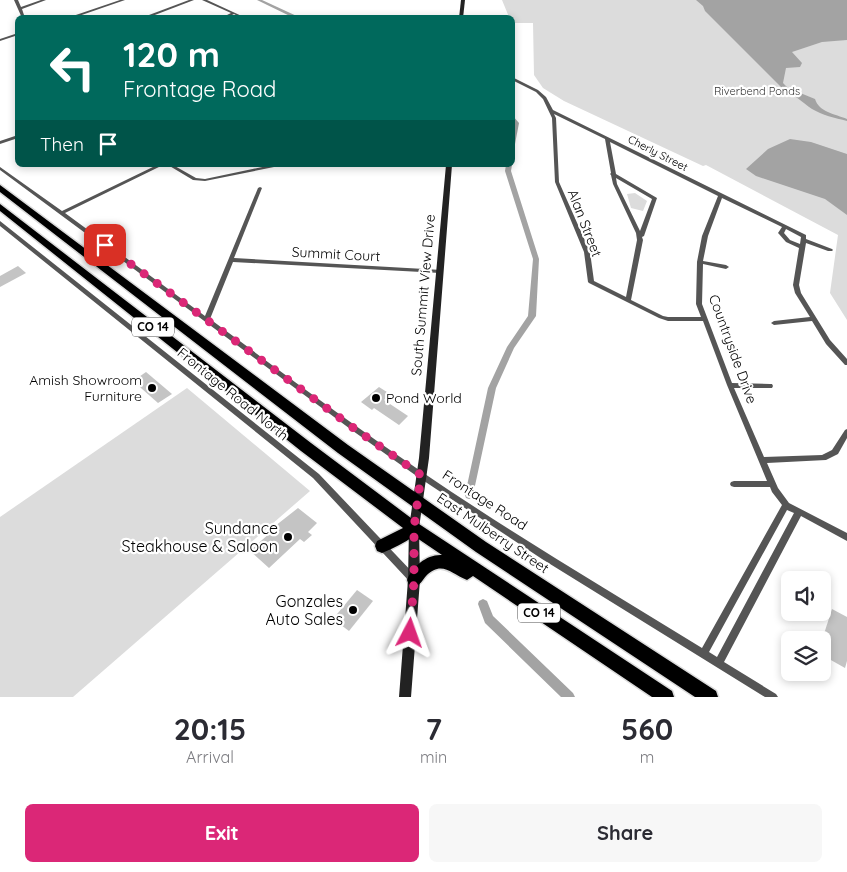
<!DOCTYPE html>
<style>
body{margin:0;font-family:Quicksand,sans-serif;background:#f7f7f7;color:#2b2b33;height:100vh;display:flex;flex-direction:column;font-size:19px;white-space:nowrap}
*{box-sizing:border-box;margin:0}
p{font-size:16px;color:#7c7c81}
.icon{flex:none;width:28px;height:28px;fill:none;stroke:currentColor;stroke-width:2;stroke-linecap:round;stroke-linejoin:round}
.map{position:relative;height:697px;overflow:hidden}
.details{display:flex;flex-direction:column;background:#fff;flex:1}
.details>*{flex:none}
.banner{position:absolute;left:15px;top:15px;width:500px;height:152px;border-radius:8px;box-shadow:0 2px 8px #0003;background:#00695c;color:#fff;overflow:hidden}
.tools{position:absolute;left:781px;top:571px;display:grid;gap:10px}
.tools a{display:grid;place-items:center;width:50px;height:50px;border-radius:8px;background:#fff;box-shadow:0 2px 8px #0003;font-size:25px}
.pin{position:absolute;display:grid;place-items:center;width:42px;height:42px;color:#fff;margin:-21px;border-radius:10px;box-shadow:0 2px 8px #0006}
.me{position:absolute;width:55px;margin:-28px;rotate:4deg;stroke-linejoin:round;filter:drop-shadow(0 0 4px #0008)}
.turn{display:flex;align-items:center;gap:18px;height:105px;padding:0 25px;font-size:22px}
.turn .icon{width:65px;height:65px;stroke-width:2.5}
.turn b{display:block;font-size:35px;line-height:42px}
.then{display:flex;align-items:center;height:48px;padding:0 25px;background:#0003;gap:10px;font-size:19px}
.eta{display:flex;justify-content:space-evenly;align-items:center;height:85px;text-align:center}
.eta b{font-size:30px;font-weight:700;line-height:35px}
.cta{display:flex;gap:10px;margin-top:auto;padding:10px 25px}
.cta a{flex:1;height:58px;border-radius:8px;background:#db2777;color:#fff;font-size:20px;font-weight:700;line-height:58px;text-align:center}
.cta a+a{background:#f7f7f7;color:#2b2b33}
.map>svg:first-child{display:block}
.green{fill:#dcdcdc}
.water{fill:#a3a3a3}
.lines{fill:none;stroke-linecap:round;stroke-linejoin:round}
.canal{fill:#a3a3a3;fill-rule:evenodd}
.building{fill:#c4c4c4}
.highway-casing{stroke:#dbdbdb;stroke-width:3}
.street{fill:#555;fill-rule:evenodd}
.secondary{fill:#222;fill-rule:evenodd}
.highway{fill:#000;fill-rule:evenodd}
.route{stroke:#db2777;stroke-width:9;stroke-dasharray:0 16.2}
.poi-dot{fill:#000;stroke:#fff;stroke-width:2}
.labels{text-anchor:middle;stroke-width:4.5;stroke-linejoin:round;paint-order:stroke}
.far-park-label{font-size:11px;fill:#333;stroke:#fff}
.far-street-label{font-size:11px;fill:#000;stroke:#fff}
.shield{fill:#fff;stroke:#4c4c4c;stroke-width:1}
.shield-label{font-size:12px;font-weight:bold;fill:#000}
.street-label{font-size:14px;fill:#000;stroke:#fff}
.poi-label{font-size:14px;fill:#000;stroke:#fff;text-anchor:end}
.near-poi-label{font-size:16px;fill:#000;stroke:#fff;text-anchor:end}
</style>
<div class="map">
<svg width="847" height="697" viewBox="0 0 847 697">
<rect width="100%" height="100%" fill="#fff"/>
<g class="green">
<path d="M502,0H847V320L830,293L838,235L706,165L703,166L564,101L543,88L534,75L533,23H513L512,18L509,17Z"/>
<path d="M635,193L647,201L643,211L631,208L627,194Z"/>
<path d="M187,388L310,491L73,697H0V517Z"/>
</g>
<g class="water">
<path d="M696,0H847V40L822,42L792,52L802,63L800,67L786,68L783,83L788,88L815,99C819,112 835,114 847,119V121C835,118 822,115 812,109C802,102 795,95 784,90L705,11L703,6Z"/>
<path d="M790,139L811,142L847,154V215L825,199L756,176L746,169L768,149Z"/>
</g>
<g class="lines">
<g class="canal">
<path d="M257,0H262L301,18H294Z"/>
<path d="M512,115L519,123L515,144L512,146Z"/>
<path d="M506,165H512L511,171L539,259L536,316L514,348L496,388L473,495L472,498L469,499L466,498L465,495L488,388L507,347L528,316L533,259L505,171Z"/>
<path d="M483,599L487,601L493,616L573,693L575,697H561L485,623L478,604L479,601Z"/>
</g>
</g>
<g class="building">
<path d="M18,266L26,273L0,287V276Z"/>
<path d="M146,372L172,394L158,403L133,381Z"/>
<path d="M379,387L390,394L384,400L408,416L399,425L374,408L372,410L361,402Z"/>
<path d="M298,508L317,523L308,532L312,535L304,542L300,539L269,568L250,551L272,531L270,530Z"/>
<path d="M357,590L373,601L349,631L333,619Z"/>
<path d="M832,609L847,617V661L845,668L822,655V640Z"/>
</g>
<g class="lines">
<defs>
<g id="highway">
<path d="M0,185L348,445L486,542L716,691L718,697H695L476,552L338,453L0,192Z"/>
<path d="M0,204L311,443L419,524L672,691L674,697H652L473,576L467,580C451,574 442,560 426,576C422,581 420,585 414,587L409,585L407,580C413,566 427,554 442,555L414,536C404,543 394,548 382,553L377,551L375,546L377,541L403,528L301,451L0,211Z"/>
</g>
</defs>
<use href="#highway" class="highway-casing"/>
<g class="street">
<path d="M14,0H18L21,7L41,0H46L22,9L25,18H22Z"/>
<path d="M120,0H125L73,18H67Z"/>
<path d="M189,0H194L147,18H141Z"/>
<path d="M202,0H207L246,18H241L234,14L226,18H221L231,13Z"/>
<path d="M18,33V35L0,41V39Z"/>
<path d="M512,77L538,90L546,97L553,110L806,235V239L832,249L833,250L832,251H828L806,243L799,285L801,293L830,340L847,359V365H845L826,344L812,321L774,325L771,323L774,321L810,317L795,293L793,285L799,248L786,242L779,234L778,233L782,227L722,198L708,236L703,261L726,265L729,267L726,269L703,264L702,304L732,383L770,384H772L773,386L772,388H734L764,457L822,455L832,450L845,430L847,429V438L838,454L826,460L767,463L778,488L789,503L847,533V541L801,516L724,662L776,694L778,697H765L542,559L418,477L353,431L0,170V167L62,211L157,165H163L65,213L205,316L258,188L260,187L262,188L234,258L442,270L443,271L442,272L440,273L233,262L210,319C280,371 350,423 422,472C513,534 608,590 702,648L782,505L772,492L770,487H734L731,486L730,484L731,482L734,481H767L727,385L703,321H668L659,318L589,283L588,282L584,252L555,182L552,118L543,99L536,92L512,80ZM554,114L605,139L611,173L610,174L611,175L613,184L636,233L637,240L626,297L594,281L590,252L559,182L556,118ZM610,142L718,196L702,236L697,262L696,304L701,317H668L663,316L631,300L643,240L642,237L644,236L657,198L616,174ZM616,178L652,199L640,231L617,184ZM786,229L801,237L800,244L790,240L784,233ZM787,510L794,513L717,657L709,652Z"/>
<path d="M18,135V138L0,144V141Z"/>
<path d="M168,165H173L196,178L205,179L272,165H281L279,166L205,181L193,180Z"/>
<path d="M0,221L319,474L416,576L417,579L416,582L413,583L410,582L313,478L0,226Z"/>
</g>
<g class="secondary">
<path d="M461,0H465L463,18H459Z"/>
<path d="M446,165H452L429,458L419,528L420,580L411,697H399L408,580L409,528L419,458Z"/>
</g>
<use href="#highway" class="highway"/>
</g>
<g class="lines">
<path class="route" d="M105,245L355,429L421,475L414,528V580L410,633"/>
</g>
<g class="poi-dot">
<circle cx="152" cy="388" r="5"/>
<circle cx="376" cy="398" r="5"/>
<circle cx="288" cy="537" r="5"/>
<circle cx="353" cy="610" r="5"/>
</g>
<g class="labels">
<g class="far-park-label">
<text x="757" y="95">Riverbend Ponds</text>
</g>
<g class="far-street-label">
<text transform="translate(658 153) rotate(27)" y="4">Cherly Street</text>
</g>
<g class="shield">
<rect x="132" y="317.5" width="42" height="19" rx="4"/>
<rect x="518" y="603.5" width="42" height="19" rx="4"/>
</g>
<g class="shield-label">
<text x="153" y="331">CO 14</text>
<text x="539" y="617">CO 14</text>
</g>
<g class="street-label">
<text transform="translate(585 223) rotate(69)" y="5">Alan Street</text>
<text transform="translate(336 254) rotate(3)" y="5">Summit Court</text>
<text transform="translate(423 295) rotate(-85)" y="5">South Summit View Drive</text>
<text transform="translate(733 349) rotate(70)" y="5">Countryside Drive</text>
<text transform="translate(233 394) rotate(39)" y="5">Frontage Road North</text>
<text transform="translate(485 500) rotate(33)" y="5">Frontage Road</text>
<text transform="translate(493 533) rotate(34)" y="5">East Mulberry Street</text>
</g>
<g class="poi-label">
<text x="142" y="385">Amish Showroom<tspan x="142" dy="16">Furniture</tspan></text>
<text x="386" y="403" text-anchor="start">Pond World</text>
</g>
<g class="near-poi-label">
<text x="278" y="534">Sundance<tspan x="278" dy="18">Steakhouse &amp; Saloon</tspan></text>
<text x="343" y="607">Gonzales<tspan x="343" dy="18">Auto Sales</tspan></text>
</g>
</g>
</svg>
<div class="tools">
<a><svg class="icon" aria-label="sound" viewBox="0 0 24 24"><path d="M4 9h4l5-4v14l-5-4H4zM17 9q2 3 0 6"/></svg></a>
<a><svg class="icon" aria-label="layers" viewBox="0 0 24 24"><path d="M12 4l9 5-9 5-9-5zM3 14l9 5 9-5"/></svg></a>
</div>
<div class="pin" style="left:105px;top:245px;background:#d93025"><svg class="icon" aria-label="arrive" viewBox="0 0 24 24"><path d="M6 21V4h12l-3 4 3 4H6"/></svg></div>
<svg class="me" style="left:410px;top:633px" viewBox="-20 -20 40 40"><path d="M0-17L14 15 0 8-14 15z" fill="#db2777" stroke="#fff" stroke-width="4"/></svg>
<div class="banner">
<div class="turn"><svg class="icon" aria-label="left" viewBox="0 0 24 24"><path d="M17 20v-9H6M10 6l-5 5 5 5"/></svg><div><b>120 m</b>Frontage Road</div></div>
<div class="then">Then<svg class="icon" aria-label="arrive" viewBox="0 0 24 24"><path d="M6 21V4h12l-3 4 3 4H6"/></svg></div>
</div>
</div>
<section class="details">
<div class="eta">
<div><b>20:15</b><p>Arrival</p></div>
<div><b>7</b><p>min</p></div>
<div><b>560</b><p>m</p></div>
</div>
<div class="cta"><a>Exit</a><a>Share</a></div>
</section>
